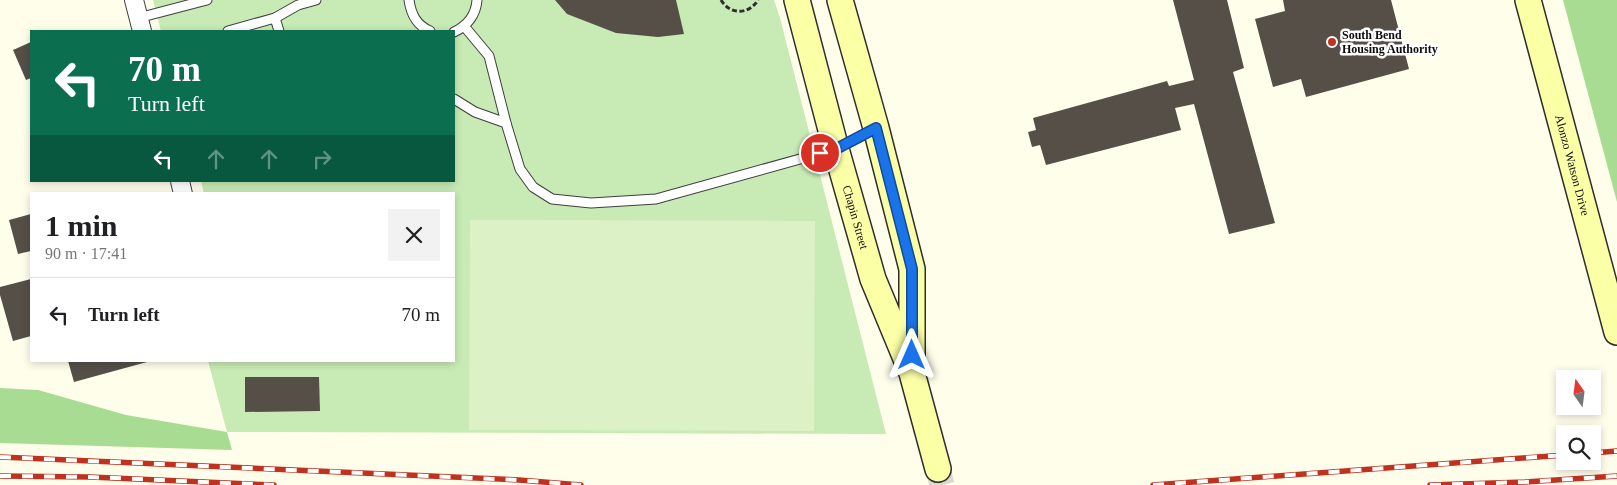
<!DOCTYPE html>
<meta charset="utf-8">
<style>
body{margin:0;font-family:"Times New Roman",serif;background:#f2f2f2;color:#202124;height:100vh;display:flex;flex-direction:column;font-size:19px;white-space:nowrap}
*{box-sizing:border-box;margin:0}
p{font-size:16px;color:#757577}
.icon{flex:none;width:28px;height:28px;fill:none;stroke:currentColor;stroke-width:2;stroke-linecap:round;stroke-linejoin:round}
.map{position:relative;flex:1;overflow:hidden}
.panel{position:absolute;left:30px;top:192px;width:425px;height:170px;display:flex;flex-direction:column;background:#fff;border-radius:0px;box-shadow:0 2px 8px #0003}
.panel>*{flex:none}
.banner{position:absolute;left:30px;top:30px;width:425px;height:152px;border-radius:0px;box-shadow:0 2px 8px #0003;background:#0b6e4f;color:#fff;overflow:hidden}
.needle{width:32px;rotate:346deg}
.tools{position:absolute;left:1556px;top:370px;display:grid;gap:10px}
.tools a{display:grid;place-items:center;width:45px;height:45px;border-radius:0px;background:#fff;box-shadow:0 2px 8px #0003;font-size:25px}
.pin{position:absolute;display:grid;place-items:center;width:42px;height:42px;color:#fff;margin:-21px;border:2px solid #fff;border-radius:50%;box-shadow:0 1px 5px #0007}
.me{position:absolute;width:55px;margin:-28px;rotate:0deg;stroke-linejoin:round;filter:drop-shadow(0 0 4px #0008)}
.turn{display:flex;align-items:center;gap:18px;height:105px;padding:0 15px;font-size:22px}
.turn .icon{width:65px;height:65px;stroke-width:2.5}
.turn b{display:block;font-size:35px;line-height:42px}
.lanes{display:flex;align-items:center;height:48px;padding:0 15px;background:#0003;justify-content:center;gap:25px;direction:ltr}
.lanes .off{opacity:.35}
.round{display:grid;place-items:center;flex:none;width:52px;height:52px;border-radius:0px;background:#f2f2f2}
.summary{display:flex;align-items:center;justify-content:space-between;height:85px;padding:0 15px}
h1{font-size:30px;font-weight:600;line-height:38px}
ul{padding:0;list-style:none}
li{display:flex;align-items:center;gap:15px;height:75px;padding:0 15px;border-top:1px solid #e0e0e0}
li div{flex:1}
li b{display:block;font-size:19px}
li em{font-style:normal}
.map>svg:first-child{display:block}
.green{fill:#c8eab4}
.forest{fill:#a8dc93}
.pitch{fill:#dcf1c6}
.building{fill:#554f48}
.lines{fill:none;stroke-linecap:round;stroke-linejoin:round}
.secondary-tunnel{stroke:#dbdaca;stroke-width:25;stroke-dasharray:25 12;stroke-linecap:butt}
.lane-casing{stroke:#3f3f3f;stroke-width:11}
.street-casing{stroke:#3f3f3f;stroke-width:20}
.secondary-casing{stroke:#2e2e2e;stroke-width:28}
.path{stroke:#2e2e2e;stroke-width:3;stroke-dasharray:5 2.5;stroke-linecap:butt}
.lane{stroke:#fff;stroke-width:9}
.street{stroke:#fff;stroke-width:18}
.secondary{stroke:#fbffa6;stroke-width:25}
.rail-casing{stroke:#c13120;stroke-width:5.5}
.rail{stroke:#fff;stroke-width:4;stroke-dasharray:11;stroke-linecap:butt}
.route-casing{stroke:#114b97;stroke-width:12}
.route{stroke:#1a73e8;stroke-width:9}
.poi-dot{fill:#c13120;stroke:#fff;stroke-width:2}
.labels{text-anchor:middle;stroke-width:5;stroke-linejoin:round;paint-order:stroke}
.poi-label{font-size:12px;font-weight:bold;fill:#0c0c0c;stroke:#fff;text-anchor:start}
.street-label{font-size:12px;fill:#0c0c0c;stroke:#fff}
</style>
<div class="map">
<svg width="1617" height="485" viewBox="0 0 1617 485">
<rect width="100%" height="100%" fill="#fffeeb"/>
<path class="green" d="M153,0H774L780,18L886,434L227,432L208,361H454V194H204L201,181H454V31H161Z"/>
<g class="forest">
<path d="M1563,0H1617V202Z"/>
<path d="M0,388L38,390L126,415L227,432L232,450L0,443Z"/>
</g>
<path class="pitch" d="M470,220L815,221L814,431L469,430Z"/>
<g class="building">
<path d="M555,0H676L684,34L658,37L616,33L567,14Z"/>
<path d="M1173,0H1227L1244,68L1233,72L1275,223L1229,234L1194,104L1175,108L1181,130L1046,165L1040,145L1032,147L1028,132L1036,130L1033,118L1167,81L1169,86L1194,80Z"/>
<path d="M1283,0H1391L1409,69L1306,97L1301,79L1273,87L1255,19L1285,11Z"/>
<path d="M31,42V78L26,80L13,50Z"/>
<path d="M31,214V251L18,254L9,220Z"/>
<path d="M31,279V336L13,341L0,295V287Z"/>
<path d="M68,361H147V362L74,382Z"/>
<path d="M245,377H319L320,411L245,412Z"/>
</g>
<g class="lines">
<path class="secondary-tunnel" d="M938,469L942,485"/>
<defs>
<g id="lane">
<path d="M409,0C411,14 416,25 430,31"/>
<path d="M138,18L207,0"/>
<path d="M275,18L279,31"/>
<path d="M464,26L489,56L506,123"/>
<path d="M228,31L275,18L298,5L316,0"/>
<path d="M454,32C467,26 476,15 477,0"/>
<path d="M454,99L475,112L506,123L520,169L533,187L552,199L591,203L656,199L836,149L875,129"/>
</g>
<g id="street">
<path d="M134,0L142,31"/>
<path d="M180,181L183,194"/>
</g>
<g id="secondary">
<path id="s1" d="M797,0L836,149L873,279L912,373L938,469"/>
<path d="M840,0L876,128L912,269V361"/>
<path id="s2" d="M1528,0L1617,332"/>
</g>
</defs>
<use href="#lane" class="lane-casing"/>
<use href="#street" class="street-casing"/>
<use href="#secondary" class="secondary-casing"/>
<path class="path" d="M721,0C730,15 749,15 758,0"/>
<use href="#lane" class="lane"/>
<use href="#street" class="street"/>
<use href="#secondary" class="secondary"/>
<defs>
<g id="rail">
<path d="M1592,453L1617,451"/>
<path d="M0,457L519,480L581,485"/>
<path d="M0,476L90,477L274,485"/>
<path d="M1153,485L1565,455"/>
<path d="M1430,485L1525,482L1617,476"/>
</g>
</defs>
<use href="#rail" class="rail-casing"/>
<use href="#rail" class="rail"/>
</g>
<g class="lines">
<defs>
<path id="route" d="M820,153L836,149L876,128L912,269V355"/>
</defs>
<use href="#route" class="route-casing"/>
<use href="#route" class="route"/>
</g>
<circle class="poi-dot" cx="1332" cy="42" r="5"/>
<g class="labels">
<g class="poi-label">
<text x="1342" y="39">South Bend<tspan x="1342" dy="14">Housing Authority</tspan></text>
</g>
<g class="street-label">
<text dy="4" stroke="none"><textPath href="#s2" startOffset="171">Alonzo Watson Drive</textPath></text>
<text dy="4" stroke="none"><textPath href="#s1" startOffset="225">Chapin Street</textPath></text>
</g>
</g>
</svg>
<div class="tools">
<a><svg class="needle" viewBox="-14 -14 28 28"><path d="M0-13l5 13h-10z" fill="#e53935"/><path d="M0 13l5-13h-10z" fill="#757577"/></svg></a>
<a><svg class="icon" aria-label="search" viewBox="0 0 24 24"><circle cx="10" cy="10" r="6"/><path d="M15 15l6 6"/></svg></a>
</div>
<div class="pin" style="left:820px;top:153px;background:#d93025"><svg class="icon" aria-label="arrive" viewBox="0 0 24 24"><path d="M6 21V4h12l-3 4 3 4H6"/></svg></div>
<svg class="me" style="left:912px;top:355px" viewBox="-20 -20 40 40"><path d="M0-17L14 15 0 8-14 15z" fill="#1a73e8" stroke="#fff" stroke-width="4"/></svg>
<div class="banner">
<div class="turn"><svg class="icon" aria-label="left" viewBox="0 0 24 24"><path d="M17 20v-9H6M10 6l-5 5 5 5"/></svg><div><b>70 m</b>Turn left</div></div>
<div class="lanes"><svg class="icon" aria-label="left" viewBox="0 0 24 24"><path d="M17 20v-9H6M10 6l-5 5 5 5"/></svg><svg class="icon off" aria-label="ahead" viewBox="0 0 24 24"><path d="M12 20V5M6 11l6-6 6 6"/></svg><svg class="icon off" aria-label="ahead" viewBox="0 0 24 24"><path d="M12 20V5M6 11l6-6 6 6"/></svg><svg class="icon off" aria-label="right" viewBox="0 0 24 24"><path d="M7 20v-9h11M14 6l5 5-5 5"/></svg></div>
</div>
<section class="panel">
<div class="summary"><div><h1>1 min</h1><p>90 m · 17:41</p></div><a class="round"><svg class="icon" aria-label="close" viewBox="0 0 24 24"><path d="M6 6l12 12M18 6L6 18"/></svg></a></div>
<ul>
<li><svg class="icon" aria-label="left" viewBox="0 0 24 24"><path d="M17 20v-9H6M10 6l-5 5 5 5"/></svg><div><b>Turn left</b></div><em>70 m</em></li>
</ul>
</section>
</div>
